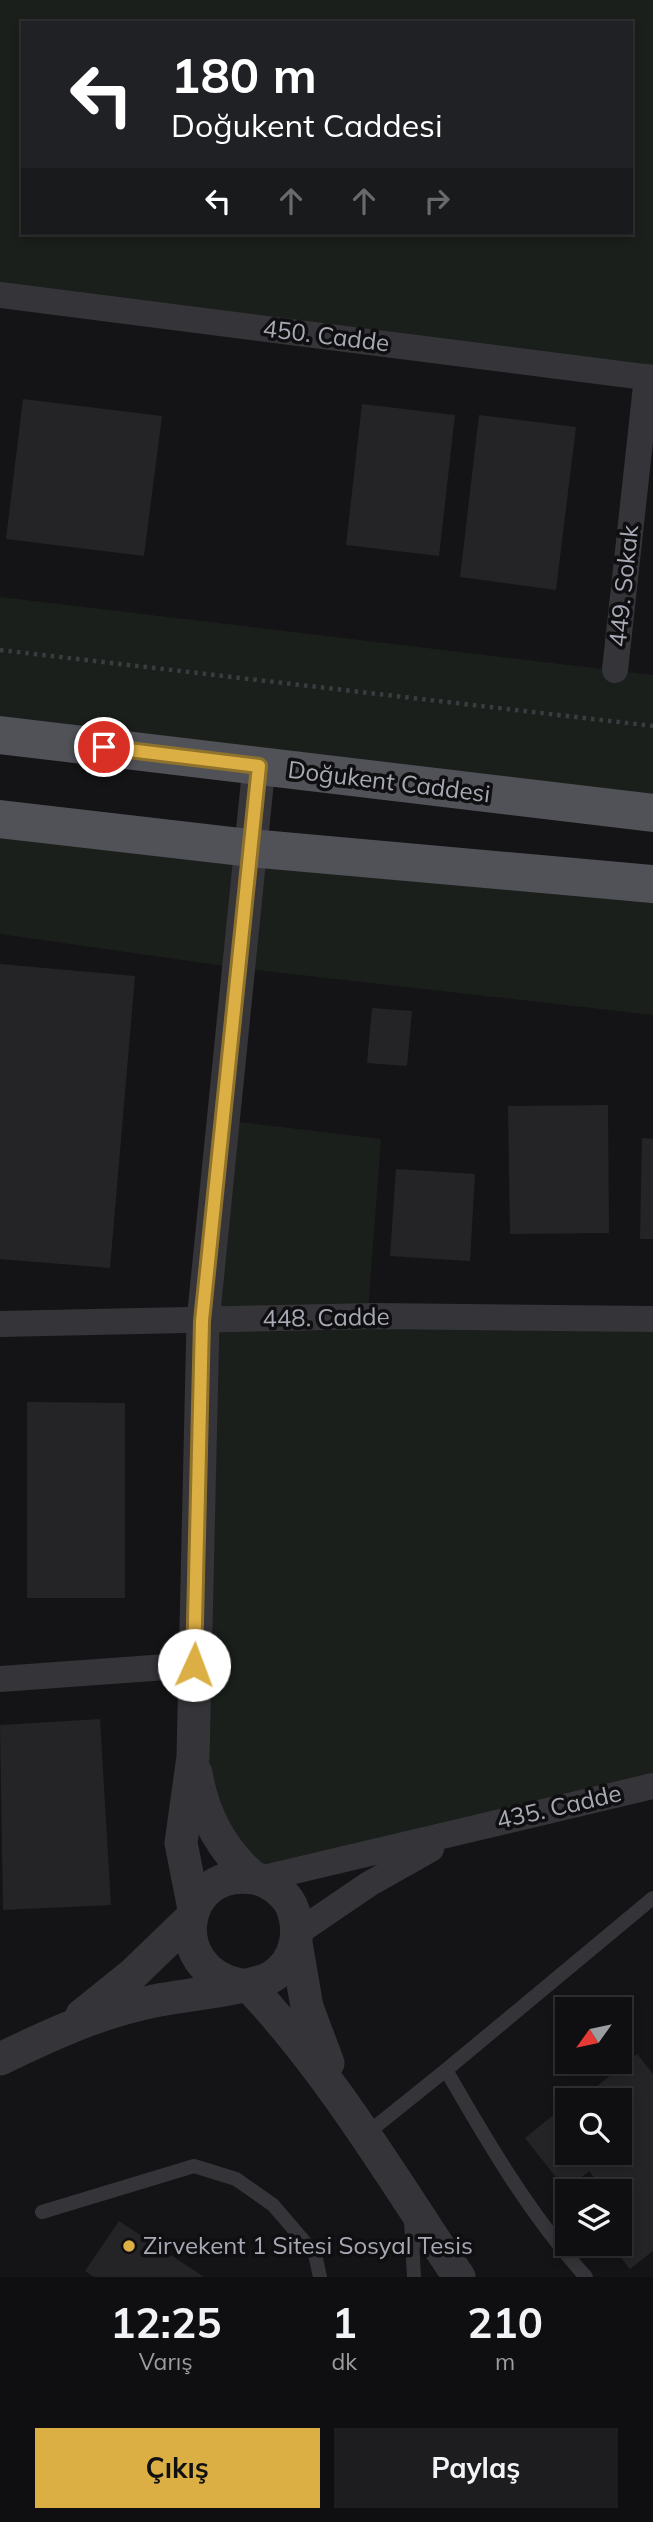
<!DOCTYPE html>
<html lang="tr">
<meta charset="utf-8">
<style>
body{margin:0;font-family:Mulish,sans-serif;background:#1d1c1e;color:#f1f3f6;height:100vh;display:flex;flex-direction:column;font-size:26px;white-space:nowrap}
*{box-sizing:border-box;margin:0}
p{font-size:23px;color:#9b9c9f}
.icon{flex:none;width:38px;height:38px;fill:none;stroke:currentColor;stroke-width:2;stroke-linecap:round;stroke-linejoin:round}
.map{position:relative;height:2277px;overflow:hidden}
.drawer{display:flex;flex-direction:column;background:#0f0e10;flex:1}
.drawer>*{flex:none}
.hud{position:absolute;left:21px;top:21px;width:612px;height:214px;border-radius:0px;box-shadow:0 4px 10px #0003,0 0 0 2px #2f2e30;background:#202124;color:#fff;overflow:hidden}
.needle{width:46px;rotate:237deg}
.buttons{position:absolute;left:555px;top:1997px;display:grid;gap:14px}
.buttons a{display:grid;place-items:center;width:77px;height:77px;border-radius:0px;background:#0f0e10;box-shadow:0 4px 10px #0003,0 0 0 2px #2f2e30;font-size:35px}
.pin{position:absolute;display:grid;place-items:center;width:60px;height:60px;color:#fff;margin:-30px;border:4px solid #fff;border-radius:50%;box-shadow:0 2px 7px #0007}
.me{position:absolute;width:77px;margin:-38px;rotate:2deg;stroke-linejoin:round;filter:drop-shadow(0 0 5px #0008)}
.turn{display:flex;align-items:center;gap:24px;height:147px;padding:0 35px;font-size:32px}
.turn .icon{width:91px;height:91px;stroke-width:2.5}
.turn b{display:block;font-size:49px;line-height:60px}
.lanes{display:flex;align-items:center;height:66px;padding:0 35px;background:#0003;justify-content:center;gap:35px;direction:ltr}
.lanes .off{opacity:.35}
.eta{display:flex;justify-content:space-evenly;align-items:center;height:119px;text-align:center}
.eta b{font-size:42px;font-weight:700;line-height:49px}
.primary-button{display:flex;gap:14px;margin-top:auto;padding:14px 35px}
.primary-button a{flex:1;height:80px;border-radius:0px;background:#dcaf44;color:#111;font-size:28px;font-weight:700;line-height:80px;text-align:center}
.primary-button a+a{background:#1d1c1e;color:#f1f3f6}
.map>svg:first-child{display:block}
.green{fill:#1a1f1b;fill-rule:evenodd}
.building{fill:#242426}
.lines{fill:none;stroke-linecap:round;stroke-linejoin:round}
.path{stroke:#3b3c40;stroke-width:4.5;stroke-dasharray:3.5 5;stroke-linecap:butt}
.service{stroke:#353539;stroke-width:14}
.minor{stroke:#353539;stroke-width:26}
.tertiary{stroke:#353539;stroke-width:33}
.primary{stroke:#515258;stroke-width:38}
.route-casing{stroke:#8f722c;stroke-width:18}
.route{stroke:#dcaf44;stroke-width:12}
.poi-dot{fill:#dcaf44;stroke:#0f0e10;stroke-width:2.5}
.labels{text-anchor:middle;stroke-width:7;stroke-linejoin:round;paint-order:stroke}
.street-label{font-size:24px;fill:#a7aab4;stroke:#0f0e10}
.poi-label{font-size:24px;fill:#a7aab4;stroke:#0f0e10;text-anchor:start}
</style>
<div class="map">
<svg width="653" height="2277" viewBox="0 0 653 2277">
<rect width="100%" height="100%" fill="#141315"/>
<g class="green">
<path d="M0,0H653V378L0,295ZM23,23H632V233H23Z"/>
<path d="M0,597L653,675V813L0,735Z"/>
<path d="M0,819L653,889V1015L238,968L0,934Z"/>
<path d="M223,1120L381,1139L368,1312L653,1319V1786L260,1879L199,1794Z"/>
</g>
<g class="building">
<path d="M23,399L162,416L144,556L6,539Z"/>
<path d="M362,404L455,415L439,556L346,545Z"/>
<path d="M479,415L576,427L556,590L460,577Z"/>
<path d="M0,964L135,976L110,1268L0,1259Z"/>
<path d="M372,1008L412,1011L407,1066L367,1063Z"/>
<path d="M608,1105L609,1233L510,1234L508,1106Z"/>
<path d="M642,1138L653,1139V1239H640Z"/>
<path d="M396,1169L475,1174L470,1261L390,1256Z"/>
<path d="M27,1402L125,1403V1598H27Z"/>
<path d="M100,1719L111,1905L3,1910L0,1725Z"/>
<path d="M637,2054L653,2074V2251L630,2269L610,2244H620V2191H605L589,2171L566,2190L525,2138L567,2104V2152H620V2100H603L605,2098L596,2087Z"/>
<path d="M119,2221L204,2277H94L85,2271Z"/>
</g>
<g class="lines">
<path class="path" d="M0,650L653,726"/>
<g class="service">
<path d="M365,2135L446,2070"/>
<path d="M42,2212L194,2166L236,2179L273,2205L315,2254L320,2277"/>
<path d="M411,2220L414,2277"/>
<path d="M586,2277C530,2215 488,2143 446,2070L653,1898"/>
</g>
<g class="minor">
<path d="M0,295L653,378"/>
<path d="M615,670L647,377"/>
<path d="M0,1324L376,1316L653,1319"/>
<path d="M0,1679L194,1665"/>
<path d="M260,1879L653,1786"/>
<path d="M297,1933L369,1884L431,1849"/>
</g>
<g class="tertiary">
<path d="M196,1773C203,1815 221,1850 254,1878"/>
<path d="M194,1909L181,1843L193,1757L203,1321L259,766"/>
<path d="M296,1943L307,2007L328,2063"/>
<path d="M248,1985C331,2073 392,2177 459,2277"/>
<path d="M82,2015L133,1974L190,1919"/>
<path d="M0,2059C50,2035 99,2012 154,2001C182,1995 253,1989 273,1976C297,1960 302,1930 291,1905C284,1892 269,1880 253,1878C181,1867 164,1969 240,1985"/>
</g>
<g class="primary">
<path d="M0,735L653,813"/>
<path d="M0,819L250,848L653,884"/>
</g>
</g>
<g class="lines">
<defs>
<path id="route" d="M104,747L259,766L202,1321L194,1665"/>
</defs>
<use href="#route" class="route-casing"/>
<use href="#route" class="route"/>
</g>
<circle class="poi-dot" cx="129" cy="2246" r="7"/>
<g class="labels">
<g class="street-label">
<text transform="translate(326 336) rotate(7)" y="8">450. Cadde</text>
<text transform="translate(624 586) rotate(-84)" y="8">449. Sokak</text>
<text transform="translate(389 782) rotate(7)" y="8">Doğukent Caddesi</text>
<text transform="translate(326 1318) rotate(-1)" y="8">448. Cadde</text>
<text transform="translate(559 1807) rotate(-13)" y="8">435. Cadde</text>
</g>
<g class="poi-label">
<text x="143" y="2254">Zirvekent 1 Sitesi Sosyal Tesis</text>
</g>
</g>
</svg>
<div class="buttons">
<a><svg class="needle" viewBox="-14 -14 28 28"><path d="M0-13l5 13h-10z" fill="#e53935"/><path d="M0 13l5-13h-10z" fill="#9b9c9f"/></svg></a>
<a><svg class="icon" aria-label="search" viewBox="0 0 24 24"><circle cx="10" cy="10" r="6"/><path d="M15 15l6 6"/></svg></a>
<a><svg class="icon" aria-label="layers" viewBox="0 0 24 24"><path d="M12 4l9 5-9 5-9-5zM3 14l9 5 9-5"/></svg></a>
</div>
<div class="pin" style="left:104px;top:747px;background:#d93025"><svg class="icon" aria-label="arrive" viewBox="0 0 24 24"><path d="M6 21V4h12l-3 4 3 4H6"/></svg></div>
<svg class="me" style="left:194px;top:1665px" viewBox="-20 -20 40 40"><circle r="19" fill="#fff"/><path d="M0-13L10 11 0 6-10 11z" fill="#dcaf44"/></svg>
<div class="hud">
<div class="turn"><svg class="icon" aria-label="left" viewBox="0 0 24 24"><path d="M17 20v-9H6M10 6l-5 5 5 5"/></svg><div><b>180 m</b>Doğukent Caddesi</div></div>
<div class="lanes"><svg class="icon" aria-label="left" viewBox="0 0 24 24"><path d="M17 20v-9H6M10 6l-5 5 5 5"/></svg><svg class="icon off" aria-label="ahead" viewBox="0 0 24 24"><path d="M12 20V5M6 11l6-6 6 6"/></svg><svg class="icon off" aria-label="ahead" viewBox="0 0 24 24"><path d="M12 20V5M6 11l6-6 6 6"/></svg><svg class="icon off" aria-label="right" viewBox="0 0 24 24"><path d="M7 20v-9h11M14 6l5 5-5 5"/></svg></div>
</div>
</div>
<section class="drawer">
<div class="eta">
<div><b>12:25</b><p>Varış</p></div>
<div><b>1</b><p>dk</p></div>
<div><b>210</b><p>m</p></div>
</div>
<div class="primary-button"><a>Çıkış</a><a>Paylaş</a></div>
</section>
